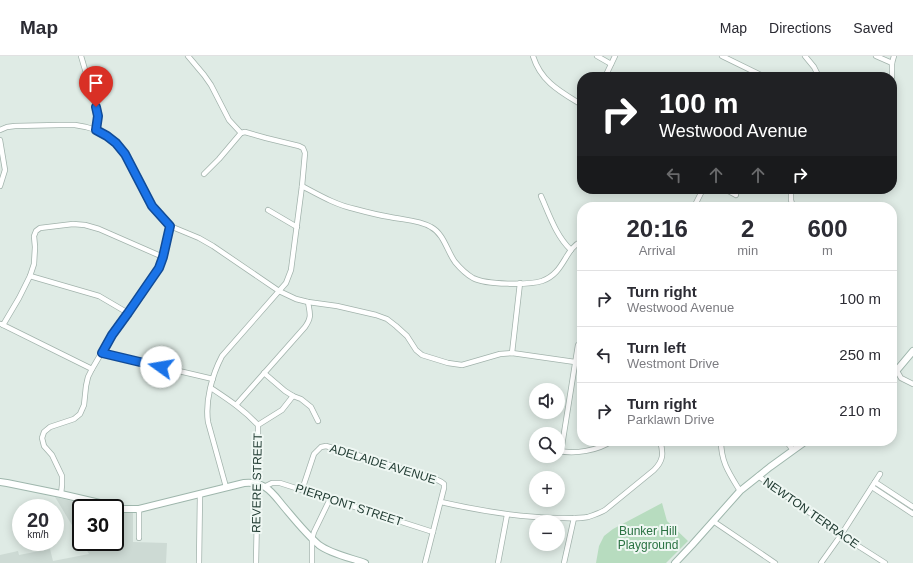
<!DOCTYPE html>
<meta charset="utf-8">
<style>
body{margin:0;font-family:Helvetica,sans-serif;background:#f7f7f7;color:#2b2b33;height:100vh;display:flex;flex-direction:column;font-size:15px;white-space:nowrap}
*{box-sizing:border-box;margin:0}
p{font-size:13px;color:#7c7c81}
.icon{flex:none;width:22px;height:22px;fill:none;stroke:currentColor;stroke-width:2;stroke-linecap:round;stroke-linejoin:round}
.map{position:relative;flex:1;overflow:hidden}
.sheet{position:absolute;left:577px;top:146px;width:320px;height:244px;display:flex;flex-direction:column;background:#fff;border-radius:16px;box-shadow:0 2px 10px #0003}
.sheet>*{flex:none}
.guide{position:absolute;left:577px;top:16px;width:320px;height:122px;border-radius:16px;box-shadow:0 2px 10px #0003;background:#202124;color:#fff;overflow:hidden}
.controls{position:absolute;left:529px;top:327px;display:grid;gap:8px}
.controls a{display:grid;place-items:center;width:36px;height:36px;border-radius:50%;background:#fff;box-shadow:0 2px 10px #0003;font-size:20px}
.speed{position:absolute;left:12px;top:443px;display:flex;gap:8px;font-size:20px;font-weight:700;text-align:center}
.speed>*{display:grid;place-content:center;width:52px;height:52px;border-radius:50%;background:#fff;box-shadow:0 2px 10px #0003;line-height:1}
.speed small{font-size:10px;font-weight:400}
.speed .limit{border:2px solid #111;border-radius:6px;background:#fff;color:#111}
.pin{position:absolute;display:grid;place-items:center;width:34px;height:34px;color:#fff;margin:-41px -17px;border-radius:50% 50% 50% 0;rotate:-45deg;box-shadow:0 0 4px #0007}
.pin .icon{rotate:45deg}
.me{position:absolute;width:44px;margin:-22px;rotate:283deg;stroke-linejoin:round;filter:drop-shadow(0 0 3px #0008)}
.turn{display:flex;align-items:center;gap:14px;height:84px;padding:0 16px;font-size:18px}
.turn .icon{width:52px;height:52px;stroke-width:2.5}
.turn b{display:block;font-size:28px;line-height:34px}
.lanes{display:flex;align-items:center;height:38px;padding:0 16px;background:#0003;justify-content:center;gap:20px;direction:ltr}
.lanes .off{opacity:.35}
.eta{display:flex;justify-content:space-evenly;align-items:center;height:68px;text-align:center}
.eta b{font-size:24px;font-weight:700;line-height:28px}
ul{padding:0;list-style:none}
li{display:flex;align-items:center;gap:12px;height:56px;padding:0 16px;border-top:1px solid #e1e1e2}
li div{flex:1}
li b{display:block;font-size:15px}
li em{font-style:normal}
header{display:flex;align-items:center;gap:24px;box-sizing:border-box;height:56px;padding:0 20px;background:#fff;border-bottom:1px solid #e1e1e2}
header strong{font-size:19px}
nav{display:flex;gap:22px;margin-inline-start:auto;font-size:14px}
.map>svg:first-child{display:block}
.built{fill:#cddad4}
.green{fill:#b7dcbf}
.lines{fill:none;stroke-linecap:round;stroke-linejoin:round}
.street-casing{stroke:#a2b3ac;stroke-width:6}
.secondary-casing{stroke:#9eb6ac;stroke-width:8}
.street{stroke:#fff;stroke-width:4.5}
.secondary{stroke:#fff;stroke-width:6}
.route-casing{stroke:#114b97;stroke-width:10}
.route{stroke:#1a73e8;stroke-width:7}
.labels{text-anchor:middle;stroke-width:4;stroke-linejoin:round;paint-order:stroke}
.street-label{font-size:12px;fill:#203b32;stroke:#eff7f3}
.park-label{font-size:12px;fill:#2a7242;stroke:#eff7f3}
</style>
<header>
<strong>Map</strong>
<nav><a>Map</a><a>Directions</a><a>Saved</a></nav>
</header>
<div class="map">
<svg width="913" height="507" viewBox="0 0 913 507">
<rect width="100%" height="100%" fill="#dfebe5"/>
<g class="built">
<path d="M55,441L102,452H81V484Z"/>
<path d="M115,455L133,457V486L167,487L166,507H0V499L18,495L19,499L50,493L53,505L89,498L82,486H115Z"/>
</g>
<path class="green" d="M662,447L667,465L688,485L666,507H596L599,490L604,480L613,473Z"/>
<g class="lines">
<defs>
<g id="street">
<path d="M81,0L96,51L97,60L96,74"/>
<path d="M188,0L204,19L211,29L229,64L241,77"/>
<path d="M533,0C541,26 561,36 582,49"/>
<path d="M597,0L611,8"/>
<path d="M722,0L765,21"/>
<path d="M805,0L814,11L819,21"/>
<path d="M876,0L892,7"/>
<path d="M605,21L615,0"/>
<path d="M892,21V7L894,0"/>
<path d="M0,74L7,71L15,70L59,69H75L86,71L96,74L107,80L116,87L125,99L152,150L170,170L199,182L213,190L279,235L296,243L308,246L337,250L376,259L387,263L396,270L407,280L416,294L422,299L448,307L462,309L500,298L512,297L575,306"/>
<path d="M0,84L5,114L0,130"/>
<path d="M204,118L219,103L241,77L245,76L266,82L299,90L303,92L305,97L302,130L291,214L286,227L222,300C212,319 205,345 208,366L226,431"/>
<path d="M302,130C319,139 336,149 355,153C366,156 378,159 390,161C404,164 419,164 431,171C444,178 447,195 455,206C460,212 466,218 473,222C486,229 529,229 542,225C565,217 564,193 582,185"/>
<path d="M725,133L736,139"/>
<path d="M791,133V144L793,151"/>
<path d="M541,140C549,158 556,180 571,194"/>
<path d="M694,151L703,133"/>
<path d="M268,154L297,171"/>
<path d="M30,220L99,240L128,257"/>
<path d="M1,268L92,313"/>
<path d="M3,269L19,242L30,220L34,208L35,191L34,180L36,175L40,172L73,168L85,169L99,173L163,201"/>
<path d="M102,297L213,323"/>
<path d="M512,297L520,227"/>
<path d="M897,315L901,322L913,328"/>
<path d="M264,317L285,335L293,340L301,343L311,351L318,365"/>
<path d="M211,332C229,344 243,353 258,369"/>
<path d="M236,349L305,271C312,261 310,258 308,246"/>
<path d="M721,385C721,406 729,417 740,435"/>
<path d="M786,385L793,394"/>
<path d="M558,395C576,398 597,395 612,385"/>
<path d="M561,396L578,289"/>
<path d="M758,420L841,479L885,507"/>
<path d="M875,426L913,451"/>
<path d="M264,431L272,427H280L433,476"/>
<path d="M872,431L913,458"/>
<path d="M302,434L314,398L321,391L326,390C356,398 385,408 415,417C425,420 436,421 444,428V432L425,507"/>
<path d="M61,438L62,429V420L52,399L44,390L42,382L44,376L50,371L74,363L80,358L84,349L86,330L88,321L92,313L112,279L128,257L159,212L163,201L170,170"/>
<path d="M441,446C480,455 517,461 557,462C567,462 578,463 588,461C594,459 600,457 605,454L654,414C663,405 664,398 660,385"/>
<path d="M139,453V482"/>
<path d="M713,465L775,507"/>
<path d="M199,507L200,438"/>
<path d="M256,507L258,409V369L282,354L293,340"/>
<path d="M312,507V483L314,476L330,443"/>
<path d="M498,507L507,459"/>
<path d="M564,507L574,462"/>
<path d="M821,507L841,479L880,418"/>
</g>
<g id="secondary">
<path d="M892,320L913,295"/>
<path d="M0,426L7,427L61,438L117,451L124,453H139L244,427C251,426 258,427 265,431C273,436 278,444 284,451C295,464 306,478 319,489C331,498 351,502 365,507"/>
<path d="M675,507L692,489L740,435L770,411L806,385"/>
</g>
</defs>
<use href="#street" class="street-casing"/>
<use href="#secondary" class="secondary-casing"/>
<use href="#street" class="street"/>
<use href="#secondary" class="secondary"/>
</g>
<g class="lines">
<defs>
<path id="route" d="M96,51L98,60L96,74L107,80L116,87L125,98L152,150L170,170L163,201L159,212L128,257L112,279L102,297L161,311"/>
</defs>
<use href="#route" class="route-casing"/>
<use href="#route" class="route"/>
</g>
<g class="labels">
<g class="street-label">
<text transform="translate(383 408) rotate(17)" y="4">ADELAIDE AVENUE</text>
<text transform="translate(257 427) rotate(-89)" y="4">REVERE STREET</text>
<text transform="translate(349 449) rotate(18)" y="4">PIERPONT STREET</text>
<text transform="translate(811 457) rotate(35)" y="4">NEWTON TERRACE</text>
</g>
<g class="park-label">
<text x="648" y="479">Bunker Hill<tspan x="648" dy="14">Playground</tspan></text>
</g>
</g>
</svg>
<div class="controls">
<a><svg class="icon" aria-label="sound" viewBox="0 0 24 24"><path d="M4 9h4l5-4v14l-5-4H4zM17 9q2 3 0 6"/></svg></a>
<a><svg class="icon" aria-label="search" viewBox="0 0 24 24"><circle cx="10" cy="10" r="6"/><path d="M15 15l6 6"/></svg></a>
<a>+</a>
<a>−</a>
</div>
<div class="speed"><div>20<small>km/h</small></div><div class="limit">30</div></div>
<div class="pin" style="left:96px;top:51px;background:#d93025"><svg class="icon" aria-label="arrive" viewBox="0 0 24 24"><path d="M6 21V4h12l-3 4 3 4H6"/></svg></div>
<svg class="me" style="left:161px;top:311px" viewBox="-20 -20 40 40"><circle r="19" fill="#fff"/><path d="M0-13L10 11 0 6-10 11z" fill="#1a73e8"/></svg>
<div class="guide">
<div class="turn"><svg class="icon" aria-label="right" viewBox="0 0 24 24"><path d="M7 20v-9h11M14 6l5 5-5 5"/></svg><div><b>100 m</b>Westwood Avenue</div></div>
<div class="lanes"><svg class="icon off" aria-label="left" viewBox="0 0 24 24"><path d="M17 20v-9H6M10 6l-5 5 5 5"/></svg><svg class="icon off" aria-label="ahead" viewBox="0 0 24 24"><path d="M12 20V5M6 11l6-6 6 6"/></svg><svg class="icon off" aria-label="ahead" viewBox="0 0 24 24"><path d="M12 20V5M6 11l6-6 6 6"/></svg><svg class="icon" aria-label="right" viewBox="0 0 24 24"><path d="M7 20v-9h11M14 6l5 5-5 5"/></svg></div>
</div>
<section class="sheet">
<div class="eta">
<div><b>20:16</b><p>Arrival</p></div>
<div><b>2</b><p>min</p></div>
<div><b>600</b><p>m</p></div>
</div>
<ul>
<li><svg class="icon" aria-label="right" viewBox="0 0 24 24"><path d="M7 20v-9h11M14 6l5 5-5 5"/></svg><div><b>Turn right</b><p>Westwood Avenue</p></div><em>100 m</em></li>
<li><svg class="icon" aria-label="left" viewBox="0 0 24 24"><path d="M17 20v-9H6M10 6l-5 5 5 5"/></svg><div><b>Turn left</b><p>Westmont Drive</p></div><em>250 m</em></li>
<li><svg class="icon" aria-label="right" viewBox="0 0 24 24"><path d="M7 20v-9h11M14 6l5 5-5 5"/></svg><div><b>Turn right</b><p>Parklawn Drive</p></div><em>210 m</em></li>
</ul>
</section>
</div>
